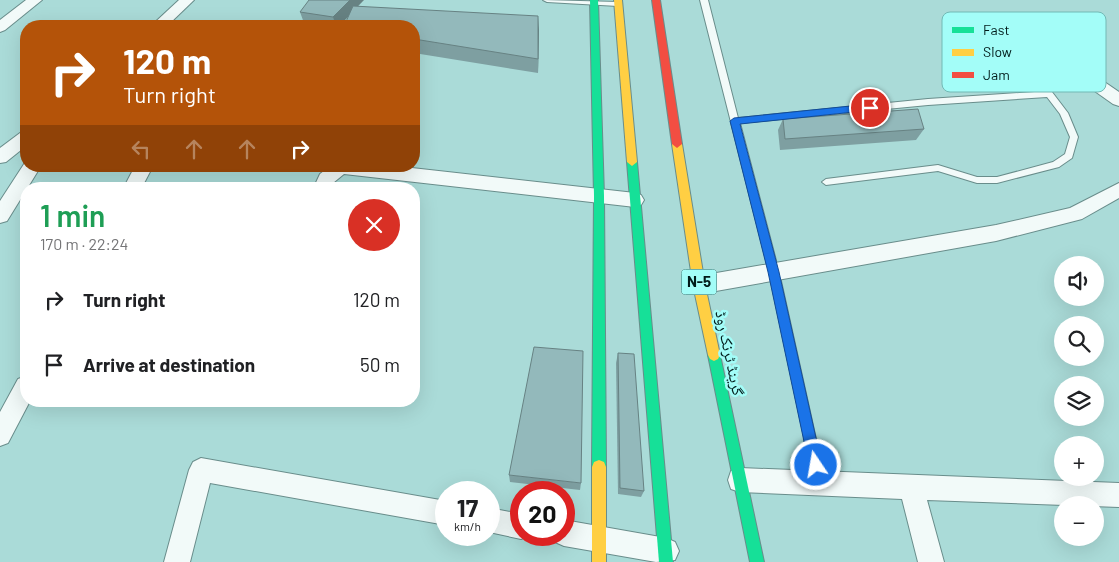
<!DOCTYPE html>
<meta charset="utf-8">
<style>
body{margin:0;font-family:Barlow,"Noto Naskh Arabic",sans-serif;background:#f2f2f2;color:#202124;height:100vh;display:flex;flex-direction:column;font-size:19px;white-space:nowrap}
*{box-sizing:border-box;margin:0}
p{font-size:16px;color:#757577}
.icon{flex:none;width:28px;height:28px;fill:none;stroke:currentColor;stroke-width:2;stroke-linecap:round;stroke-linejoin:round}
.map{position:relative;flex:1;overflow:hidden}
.sheet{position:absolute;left:20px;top:182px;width:400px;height:225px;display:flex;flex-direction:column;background:#fff;border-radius:20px;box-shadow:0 5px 20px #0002}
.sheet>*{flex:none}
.banner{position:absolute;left:20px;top:20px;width:400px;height:152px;border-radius:20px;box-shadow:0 5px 20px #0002;background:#b45309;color:#fff;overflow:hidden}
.controls{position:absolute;left:1054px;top:256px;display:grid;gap:10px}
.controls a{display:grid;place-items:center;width:50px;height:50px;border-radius:50%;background:#fff;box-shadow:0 5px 20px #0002;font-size:25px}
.speed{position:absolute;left:435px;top:481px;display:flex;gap:10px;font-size:25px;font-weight:700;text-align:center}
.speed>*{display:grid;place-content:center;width:65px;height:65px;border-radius:50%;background:#fff;box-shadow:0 5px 20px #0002;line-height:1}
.speed small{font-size:12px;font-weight:400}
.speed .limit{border:8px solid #d22;background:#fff;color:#111}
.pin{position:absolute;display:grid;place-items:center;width:42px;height:42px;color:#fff;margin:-21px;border:2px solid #fff;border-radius:50%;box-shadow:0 1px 5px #0007}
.me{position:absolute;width:55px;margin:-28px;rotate:348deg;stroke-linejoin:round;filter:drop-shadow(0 0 4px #0008)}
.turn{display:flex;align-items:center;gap:18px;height:105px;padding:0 20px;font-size:22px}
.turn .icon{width:65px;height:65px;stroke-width:2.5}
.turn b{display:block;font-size:35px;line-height:42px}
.lanes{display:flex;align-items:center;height:48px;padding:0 20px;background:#0003;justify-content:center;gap:25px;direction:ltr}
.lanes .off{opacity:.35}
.round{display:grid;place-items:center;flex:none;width:52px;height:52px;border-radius:26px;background:#f2f2f2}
.overview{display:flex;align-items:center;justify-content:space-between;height:85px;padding:0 20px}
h1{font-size:30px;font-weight:600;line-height:38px;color:#1e9e55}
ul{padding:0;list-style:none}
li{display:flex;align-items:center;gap:15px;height:65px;padding:0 20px}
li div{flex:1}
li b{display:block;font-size:19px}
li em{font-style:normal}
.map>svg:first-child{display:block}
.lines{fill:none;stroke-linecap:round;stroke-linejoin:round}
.lane-casing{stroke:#698d8b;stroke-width:2}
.street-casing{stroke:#698d8b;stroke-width:2}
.fast-casing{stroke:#698d8b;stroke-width:2}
.slow-casing{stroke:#698d8b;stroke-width:2}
.jam-casing{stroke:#698d8b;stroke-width:2}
.lane{fill:#f2faf9;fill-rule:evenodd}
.street{fill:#f2faf9;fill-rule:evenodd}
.fast{fill:#16e098;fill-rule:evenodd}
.slow{fill:#ffcf43;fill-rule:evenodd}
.jam{fill:#f24e42;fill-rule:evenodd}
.wall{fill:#7e9fa1}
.shaded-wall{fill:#678283}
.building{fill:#93b9bb;stroke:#678283}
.route{fill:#1a73e8;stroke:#114b97}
.labels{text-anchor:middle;stroke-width:5;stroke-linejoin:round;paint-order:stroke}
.shield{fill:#a3fdf8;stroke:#315f5d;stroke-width:1}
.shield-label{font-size:15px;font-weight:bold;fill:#001b1a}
.street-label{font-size:16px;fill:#001b1a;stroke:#a3fdf8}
.key{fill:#a3fdf8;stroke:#72b9b5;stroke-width:1}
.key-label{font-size:14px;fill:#001b1a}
</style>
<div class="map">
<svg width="1119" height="562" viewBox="0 0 1119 562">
<rect width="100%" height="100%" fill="#aadbd8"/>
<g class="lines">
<defs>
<g id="lane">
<path d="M543,0L618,2L622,4L618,6L547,2Z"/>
<path d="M700,0H708L738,118L928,99L1049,91L1052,92L1068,113L1078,137L1072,158L1059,167L997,183H977L938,171L826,185L822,182L826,179L938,165L977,177H997L1053,162L1065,154L1070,137L1060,114L1047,97L928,105L740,123L779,272L826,484L824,488L820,490L816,488L814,484L769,272Z"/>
</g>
<g id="street">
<path d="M26,0H42L5,30L0,32V20Z"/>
<path d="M179,0H194L167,26H151Z"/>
<path d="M1060,54L1065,55L1119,92V106L1113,104L1055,63L1052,59L1055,55Z"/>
<path d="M26,131V146L6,162L0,163V148L20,133Z"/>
<path d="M26,161V166H41L7,221L0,223V201Z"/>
<path d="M135,166H153L141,189H123Z"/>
<path d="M330,166H394L635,193L641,195L644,200L641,205L635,207L344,174L333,183L331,189H313L320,174Z"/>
<path d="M1119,183V198L1082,219L996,241L699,294L692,291L689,285L692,279L699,276L996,225L1070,208Z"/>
<path d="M26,376V401H30L8,443L0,446V412L18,379Z"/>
<path d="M201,458L446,501V525L210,483L190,562H164L189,470L193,462Z"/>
<path d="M740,468L1119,483V507L927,500L944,562H918L902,499L740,492L731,489L728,480L731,471Z"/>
<path d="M489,508L521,514V535H529L521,539L489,532Z"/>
<path d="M564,520L666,538L675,542L679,551L675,560L656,562L564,546L555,542L552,535H564Z"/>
</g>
<g id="fast">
<path d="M590,0H598L604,196L606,467L604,472L599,474L594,472L592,467L594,196Z"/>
<path d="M632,158L637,162L673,562H659L627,162Z"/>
<path d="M714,349L718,351L720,355L764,562H750L708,355L710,351Z"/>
</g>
<g id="slow">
<path d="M614,0H622L637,162L632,166L627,162Z"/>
<path d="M677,140L682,144L705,285L720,355L718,359L714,361L710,359L708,355L693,285L672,144Z"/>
<path d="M599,460L604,462L606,467V562H592V467L594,462Z"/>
</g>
<path id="jam" d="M652,0H660L682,144L677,148L672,144Z"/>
</defs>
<use href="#lane" class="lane-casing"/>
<use href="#street" class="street-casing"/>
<use href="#fast" class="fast-casing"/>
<use href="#slow" class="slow-casing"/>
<use href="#jam" class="jam-casing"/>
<use href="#lane" class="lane"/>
<use href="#street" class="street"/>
<use href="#fast" class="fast"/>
<use href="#slow" class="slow"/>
<use href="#jam" class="jam"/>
</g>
<g class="wall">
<path d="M359,6L539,30L538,73L414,53V26L348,17L339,26H325L304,23L300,12Z"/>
<path d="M783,119L924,129L916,140L780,150L778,130Z"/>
<path d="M618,353L644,491L641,497L618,494L616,363Z"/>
<path d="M509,475L581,483L580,490L510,482Z"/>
</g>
<g class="shaded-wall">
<path d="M350,0H364L339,26H336L333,17Z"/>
<path d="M538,16L539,30L538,73Z"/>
</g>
<g class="building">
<path d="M309,0H350L333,17L300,12Z"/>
<path d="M353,6L538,16V59L414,39V26H344Z"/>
<path d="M918,109L924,129L785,139L783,119Z"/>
<path d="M534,347L583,351L581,483L509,475Z"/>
<path d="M618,353L634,354L644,491L620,488Z"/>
</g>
<path class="route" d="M870,104L875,108L873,110L740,124L779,272L822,465L820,470L816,472L811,470L809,465L768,272L730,121L734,118Z"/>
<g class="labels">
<rect class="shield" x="681.5" y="269.5" width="35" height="25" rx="4"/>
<g class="shield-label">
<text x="699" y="287">N-5</text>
</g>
<g class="street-label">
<text transform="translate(730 353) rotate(78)" y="6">گرینڈ ٹرنک روڈ</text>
</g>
</g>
<rect x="942" y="12" width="164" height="80" rx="8" class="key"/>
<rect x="952" y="27" width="22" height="6" fill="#16e098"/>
<rect x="952" y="49" width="22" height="7" fill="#ffcf43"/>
<rect x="952" y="72" width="22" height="6" fill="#f24e42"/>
<g class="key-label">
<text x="983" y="35">Fast</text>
<text x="983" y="57">Slow</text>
<text x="983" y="80">Jam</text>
</g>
</svg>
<div class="controls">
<a><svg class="icon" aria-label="sound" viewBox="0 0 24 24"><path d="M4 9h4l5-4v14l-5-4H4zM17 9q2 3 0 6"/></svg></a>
<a><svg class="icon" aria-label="search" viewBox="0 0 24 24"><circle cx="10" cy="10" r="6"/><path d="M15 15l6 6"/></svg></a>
<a><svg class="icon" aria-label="layers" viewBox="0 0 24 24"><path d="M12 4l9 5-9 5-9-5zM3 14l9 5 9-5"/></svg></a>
<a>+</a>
<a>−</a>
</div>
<div class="speed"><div>17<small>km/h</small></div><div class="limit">20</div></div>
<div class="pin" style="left:870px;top:108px;background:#d93025"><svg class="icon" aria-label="arrive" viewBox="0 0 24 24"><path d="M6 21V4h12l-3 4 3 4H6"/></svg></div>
<svg class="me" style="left:816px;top:465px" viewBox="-20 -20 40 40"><circle r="17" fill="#1a73e8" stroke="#fff" stroke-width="3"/><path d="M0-11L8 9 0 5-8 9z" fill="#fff"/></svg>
<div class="banner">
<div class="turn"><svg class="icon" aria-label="right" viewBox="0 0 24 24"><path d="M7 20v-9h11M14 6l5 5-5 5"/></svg><div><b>120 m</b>Turn right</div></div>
<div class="lanes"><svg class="icon off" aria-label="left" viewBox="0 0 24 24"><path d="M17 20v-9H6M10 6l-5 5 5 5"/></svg><svg class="icon off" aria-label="ahead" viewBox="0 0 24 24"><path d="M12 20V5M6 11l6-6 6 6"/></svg><svg class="icon off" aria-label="ahead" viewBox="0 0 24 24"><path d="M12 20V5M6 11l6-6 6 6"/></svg><svg class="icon" aria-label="right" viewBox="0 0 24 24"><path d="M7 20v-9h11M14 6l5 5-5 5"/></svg></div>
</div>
<section class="sheet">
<div class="overview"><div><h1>1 min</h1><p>170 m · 22:24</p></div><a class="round" style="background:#d93025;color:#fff"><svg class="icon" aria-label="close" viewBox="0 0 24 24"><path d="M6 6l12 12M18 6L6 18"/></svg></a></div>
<ul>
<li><svg class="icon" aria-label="right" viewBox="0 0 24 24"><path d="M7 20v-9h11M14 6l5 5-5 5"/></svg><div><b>Turn right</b></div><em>120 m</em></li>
<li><svg class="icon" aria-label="arrive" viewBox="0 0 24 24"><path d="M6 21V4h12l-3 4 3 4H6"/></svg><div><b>Arrive at destination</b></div><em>50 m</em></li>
</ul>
</section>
</div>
